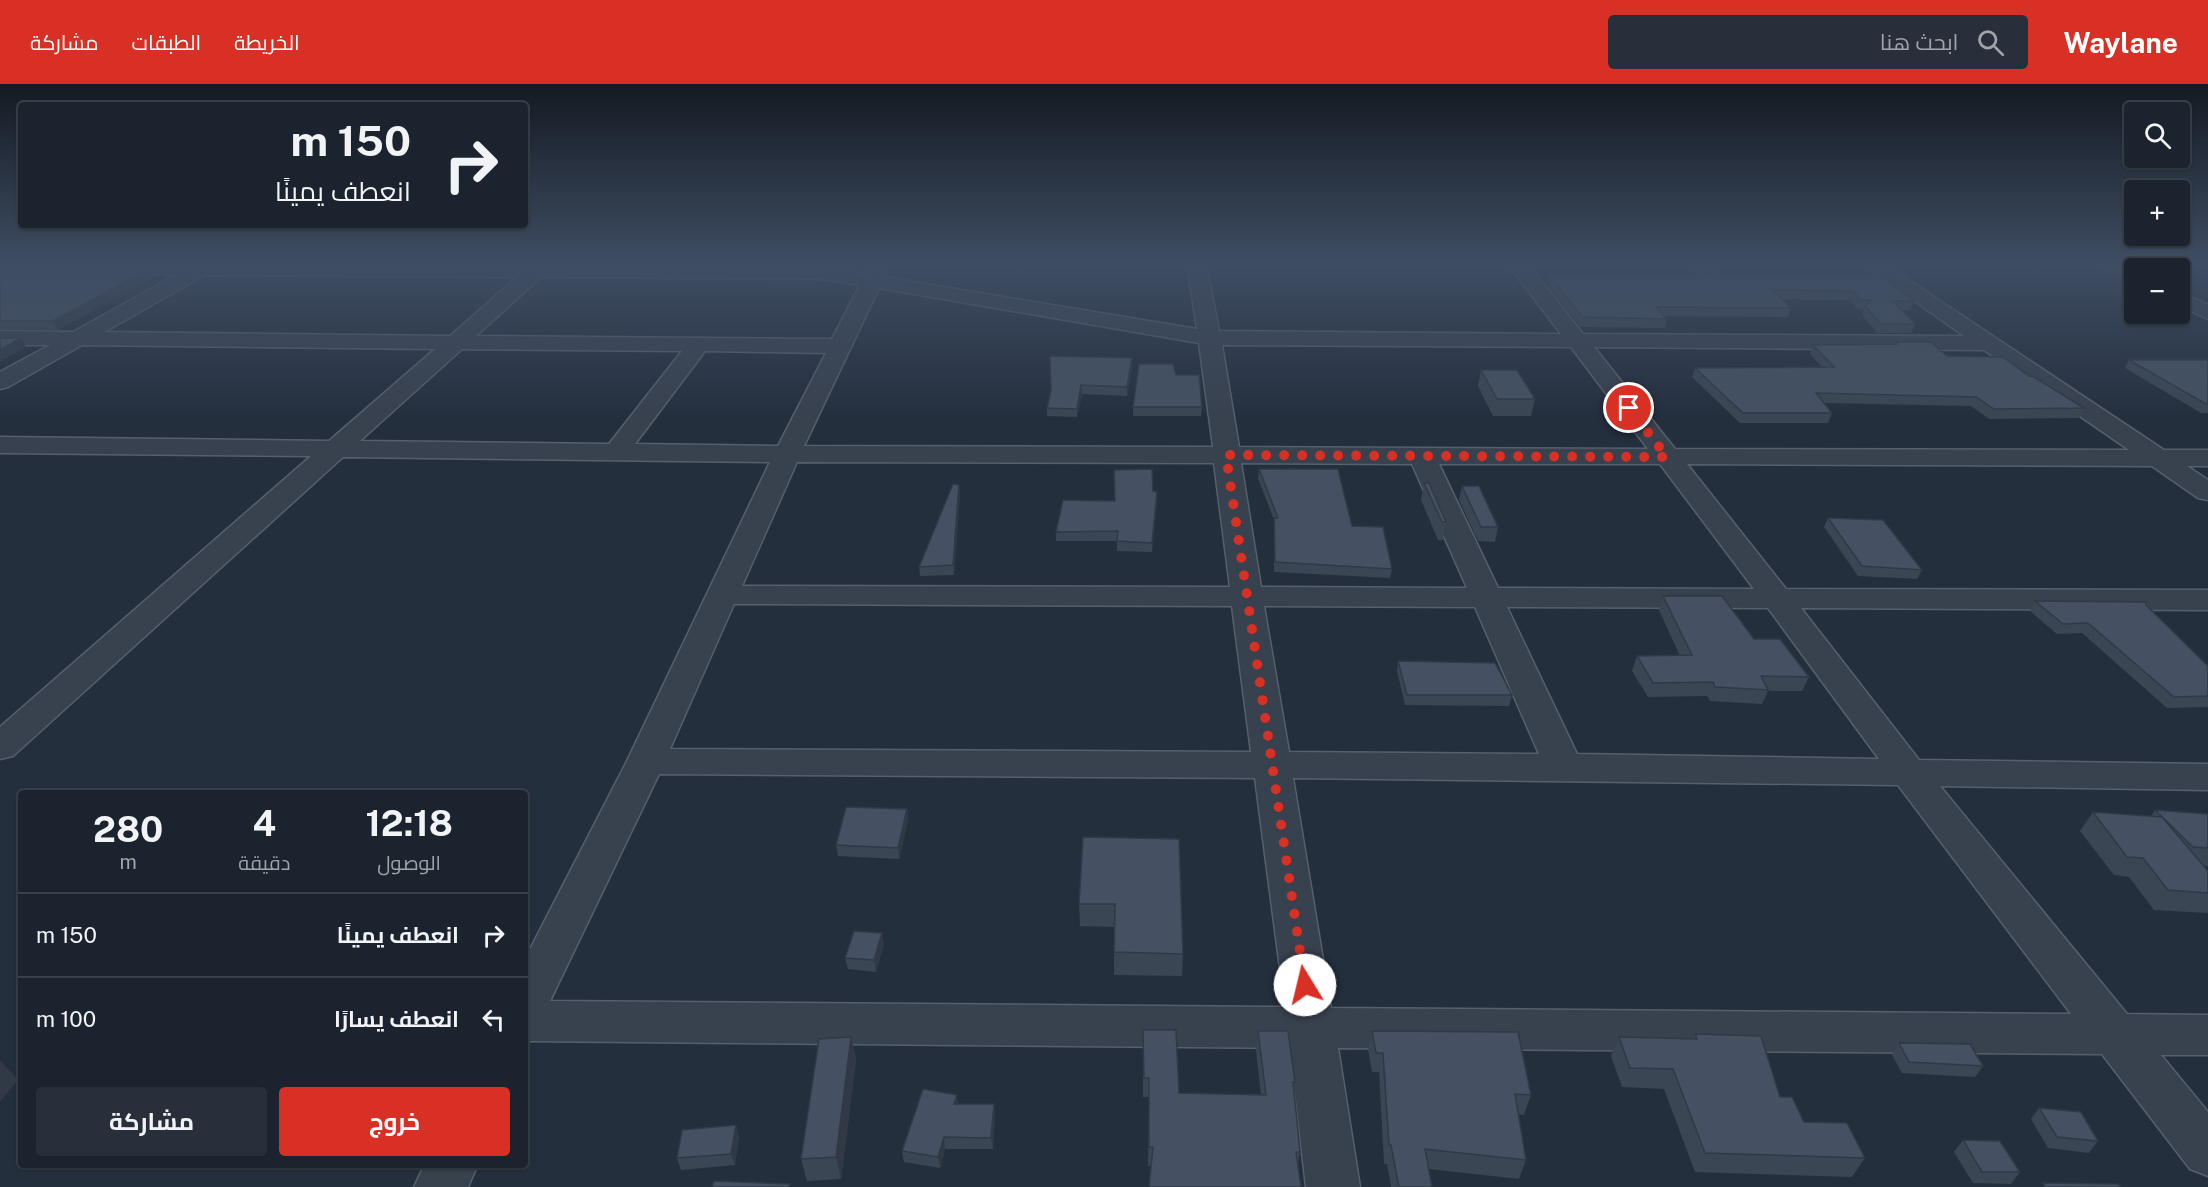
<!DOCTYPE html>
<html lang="ar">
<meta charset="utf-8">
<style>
body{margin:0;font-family:"Public Sans",Cairo,sans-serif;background:#282f3a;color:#f1f3f6;direction:rtl;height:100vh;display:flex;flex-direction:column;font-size:22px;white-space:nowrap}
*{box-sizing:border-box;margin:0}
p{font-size:20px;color:#a0a4aa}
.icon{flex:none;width:33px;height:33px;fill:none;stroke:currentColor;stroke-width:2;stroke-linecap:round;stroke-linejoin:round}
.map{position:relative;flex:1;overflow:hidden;direction:ltr}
.drawer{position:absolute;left:18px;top:706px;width:510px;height:378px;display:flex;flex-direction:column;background:#1b232e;border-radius:6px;box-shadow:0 2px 4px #0004,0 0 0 2px #39404a;direction:rtl}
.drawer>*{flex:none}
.guide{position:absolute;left:18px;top:18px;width:510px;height:126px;border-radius:6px;box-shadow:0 2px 4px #0004,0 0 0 2px #39404a;direction:rtl;background:#1b232e;color:#f1f3f6;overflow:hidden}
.fabs{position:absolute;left:2124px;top:18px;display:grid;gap:12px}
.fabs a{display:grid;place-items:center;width:66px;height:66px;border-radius:6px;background:#1b232e;box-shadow:0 2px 4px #0004,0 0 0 2px #39404a;font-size:30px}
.pin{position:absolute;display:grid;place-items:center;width:51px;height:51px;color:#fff;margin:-26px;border:3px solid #fff;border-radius:50%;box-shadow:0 2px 6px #0007}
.me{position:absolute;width:66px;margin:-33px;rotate:351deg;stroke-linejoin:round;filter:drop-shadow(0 0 4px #0008)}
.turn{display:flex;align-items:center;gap:21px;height:126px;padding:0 18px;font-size:27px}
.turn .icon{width:78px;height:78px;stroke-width:2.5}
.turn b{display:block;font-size:42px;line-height:51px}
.eta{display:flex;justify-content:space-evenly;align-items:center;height:102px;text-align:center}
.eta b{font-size:36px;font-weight:700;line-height:42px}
.action{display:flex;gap:12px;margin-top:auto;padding:12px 18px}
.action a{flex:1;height:69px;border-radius:6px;background:#d93025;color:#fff;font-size:24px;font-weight:700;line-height:69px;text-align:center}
.action a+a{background:#282f3a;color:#f1f3f6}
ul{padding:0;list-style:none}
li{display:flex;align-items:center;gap:18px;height:84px;padding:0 18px;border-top:2px solid #39404a}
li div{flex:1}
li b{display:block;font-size:22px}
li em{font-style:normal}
header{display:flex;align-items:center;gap:36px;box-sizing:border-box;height:84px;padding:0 30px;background:#d93025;color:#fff}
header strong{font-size:28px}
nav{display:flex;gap:33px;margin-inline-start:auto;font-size:21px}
.search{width:420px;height:54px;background:#282f3a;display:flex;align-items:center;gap:15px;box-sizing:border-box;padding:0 21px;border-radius:6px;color:#a0a4aa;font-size:22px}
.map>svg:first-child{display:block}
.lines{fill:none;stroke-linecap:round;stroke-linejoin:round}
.street-casing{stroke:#565f6c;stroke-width:3}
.street{fill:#38414e;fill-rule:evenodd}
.wall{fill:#3b4654}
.shaded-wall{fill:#303945}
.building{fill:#455162;stroke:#303945;stroke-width:1.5}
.route{stroke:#d93025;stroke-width:10;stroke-dasharray:0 18}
</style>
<header>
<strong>Waylane</strong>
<div class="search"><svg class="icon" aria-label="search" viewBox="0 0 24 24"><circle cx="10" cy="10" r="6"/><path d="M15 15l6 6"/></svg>ابحث هنا</div>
<nav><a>الخريطة</a><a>الطبقات</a><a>مشاركة</a></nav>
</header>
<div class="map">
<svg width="2208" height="1103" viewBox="0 0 2208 1103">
<rect width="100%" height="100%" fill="#242f3e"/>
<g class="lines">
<defs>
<g id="street">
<path d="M61,179H85C78,188 66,192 56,189L53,185Z"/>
<path d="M104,179L531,182L534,179H553L552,182L822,183L866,190L872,179H890L884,193L1197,245L1187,179H1206L1219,247L1561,250L1507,179H1527L1583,250L1964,252L1861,179H1883L2164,366H2208V382H2187L2208,396V416L2198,414L2152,382L1687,380L1786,505L2208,506V526L1801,524L1919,676L2208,680V706L1940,702L2127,930L2208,931V971H2161L2208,1028V1092L2190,1085L2102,970L1338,964L1360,1103H1306L1290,964L525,957V875L627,677L770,378L343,373L13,672L0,675V643L311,372L0,369V353L329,357L435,265L82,261L8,303L0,305V288L50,261H0V247L73,248L176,191L97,189L94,185L97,181ZM205,191L517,193L450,252L104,248ZM541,193L822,195L860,201L832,255L476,252ZM879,204L1199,259L1213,363L804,362ZM1222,261L1571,263L1648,365L1239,363ZM1594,263L1984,266L2129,366L1675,365ZM462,265L682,267L609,360L360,357ZM705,267L826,269L778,362L635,360ZM797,378L1214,379L1230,503L742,502ZM1241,379L1412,380L1467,504L1261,503ZM1439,380H1660L1754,505L1498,504ZM734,520L1232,522L1251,668L670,665ZM1264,522L1475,523L1539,670L1289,668ZM1507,523L1768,524L1879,675L1577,670ZM659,690L1255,694L1285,923L550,917ZM1293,694L1898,701L2071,930L1331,924Z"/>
<path d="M1686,179H1706L1722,193L1719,197H1705Z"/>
<path d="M2096,179H2128L2143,184H2134V192L2099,183Z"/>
<path d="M2180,208L2208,221V235L2180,222Z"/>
<path d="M424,1082H477L468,1103H414Z"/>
</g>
</defs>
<use href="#street" class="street-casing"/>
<use href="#street" class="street"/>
</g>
<g class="wall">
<path d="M1536,179H1858L1856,185H1539Z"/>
<path d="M0,184L150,185L153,193L58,246L0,245Z"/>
<path d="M1550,192H1881L1914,217L1910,226H1902L1915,240L1911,249H1877L1862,231L1864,226L1857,225L1850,216L1782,215L1791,224L1788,233L1665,232L1667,235L1665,244L1580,243L1548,201Z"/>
<path d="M1896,258L2029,292L2084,324L2079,334L1989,335L1971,322L1824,319L1832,329L1828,339H1740L1692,293L1695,284L1822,283L1810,270L1813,261L1895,260Z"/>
<path d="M1132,274V283L1127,312L1082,310L1077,333L1047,332V324L1051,307Z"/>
<path d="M2129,276H2208V329H2201L2125,284Z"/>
<path d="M1481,286L1535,315L1531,332H1493L1478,302Z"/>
<path d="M1133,323H1202L1201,332H1133Z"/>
<path d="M1259,385L1352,442L1392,485L1390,494L1274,488V436L1258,394Z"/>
<path d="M1424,399L1446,438L1443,456H1438L1421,416Z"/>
<path d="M959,401L960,411L954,491L920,492L919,483Z"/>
<path d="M1462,402L1498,443L1495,458L1478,457L1459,416Z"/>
<path d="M1153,407L1157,408V417L1152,468L1117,467V457H1056V448L1115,417Z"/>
<path d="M1828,434L1922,486L1917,495L1858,492L1824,443Z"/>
<path d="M1663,512L1754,555L1809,593L1802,607H1768L1762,620L1710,617L1707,612L1648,613L1632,587L1637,572H1680L1659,526Z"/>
<path d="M2035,517L2146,521L2207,581H2208V623L2167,624L2082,549L2057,550L2030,527Z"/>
<path d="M1398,577L1512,611L1509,622L1405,621L1397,587Z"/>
<path d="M907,725L908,736L899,775L838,772L836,761Z"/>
<path d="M2155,726L2208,730V782H2204L2208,787V829L2154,826L2129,793L2114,791L2080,747L2093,728L2151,732Z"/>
<path d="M1083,753L1183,870L1182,892L1114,891V843L1080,842L1079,820Z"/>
<path d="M884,860L876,888L848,885L845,874Z"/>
<path d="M1143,946L1179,1009L1261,1011L1256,966L1258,947L1295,998L1294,1008L1300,1068L1298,1080L1148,1082L1149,1013H1143Z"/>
<path d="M1372,947L1531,1011L1524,1031L1519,1030L1526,1076L1519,1095L1429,1085L1432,1103H1391L1387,1080H1384L1379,988H1372L1368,966Z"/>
<path d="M1695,950L1780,1013L1804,1038L1865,1074L1852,1093L1695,1088L1664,1005L1622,1003L1611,972L1619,953L1692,955Z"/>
<path d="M851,953L856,976L841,1095L807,1097L801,1075Z"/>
<path d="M1899,959L1983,982L1975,993L1902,989L1892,971Z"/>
<path d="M958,1020H994L995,1032L993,1065H945L940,1084L904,1078L902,1067Z"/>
<path d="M2039,1024L2098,1057L2089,1069L2048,1064L2031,1035Z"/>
<path d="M739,1052L735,1081L681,1086L677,1074Z"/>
<path d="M1963,1056L2020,1088L2011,1100L1973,1099L1954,1068Z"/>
</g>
<g class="shaded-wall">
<path d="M150,185L153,193L58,246L53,237Z"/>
<path d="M21,254L26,263L0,278V266Z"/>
<path d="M1132,274V283L1127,312V303Z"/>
<path d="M1081,301L1082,310L1077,333V325Z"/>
<path d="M959,401L960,411L954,491L953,481Z"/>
<path d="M1157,408V417L1152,468V459Z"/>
<path d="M907,725L908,736L899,775L898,764Z"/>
<path d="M882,849L884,860L876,888L874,876Z"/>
<path d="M851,953L856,976L841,1095L836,1073Z"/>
<path d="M0,976L18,996L0,1018Z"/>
<path d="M957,1011L959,1022L954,1020Z"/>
<path d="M994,1020L995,1032L993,1065L991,1054Z"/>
<path d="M736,1041L739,1052L735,1081L731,1070Z"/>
<path d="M944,1053L945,1065L940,1084L938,1073Z"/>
</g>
<g class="building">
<path d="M0,184L150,185L53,237H0Z"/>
<path d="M1550,192H1881L1914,217H1893L1915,240H1881L1865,222L1872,216H1861L1853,207L1773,206L1791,224L1656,223L1667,235L1582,233Z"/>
<path d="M0,254H21L0,266Z"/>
<path d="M1896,258H1931L1947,272L2003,273L2029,292L2034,293L2084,324L1994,325L1976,313L1816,309L1832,329H1743L1695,284L1834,283L1813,261L1897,260Z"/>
<path d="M1050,272L1132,274L1127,303L1081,301L1077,325L1047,324L1051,307Z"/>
<path d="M2129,276H2208V320H2206Z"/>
<path d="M1139,280H1173L1176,291H1199L1202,323H1133Z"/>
<path d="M1481,286H1517L1535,315H1497Z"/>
<path d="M1152,385L1153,407L1157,408L1152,459L1117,457L1118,447L1056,448L1063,416L1115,417L1114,386Z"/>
<path d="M1259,385H1338L1352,442L1383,443L1392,485L1275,478L1274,434H1278Z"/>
<path d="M1424,399H1429L1446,438H1442Z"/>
<path d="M953,400L959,401L953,481L919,483Z"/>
<path d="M1462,402H1479L1498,443H1481Z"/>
<path d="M1828,434L1883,436L1922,486L1862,482Z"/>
<path d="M1663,512H1722L1754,555H1780L1809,593L1761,592L1768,606L1715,603L1713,598L1653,599L1637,572L1692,571Z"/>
<path d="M2035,517L2146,518V521L2207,581H2208V612L2174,613L2088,539L2063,540Z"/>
<path d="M1398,577L1495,579L1512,611H1407Z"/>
<path d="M846,723L907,725L898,764L836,761Z"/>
<path d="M2155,726L2208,730V764L2193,763Z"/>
<path d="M2093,728L2162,733L2208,787V809L2168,806L2143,774L2127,773Z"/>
<path d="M1083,753L1179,755L1183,870L1114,868L1115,820H1079Z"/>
<path d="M854,847L882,849L874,876L845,874Z"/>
<path d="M1143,946H1176L1179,1009L1266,1011L1258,947H1288L1295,998H1293L1300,1068H1296L1301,1103H1149L1153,1063H1149V994H1144Z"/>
<path d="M1372,947L1518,948L1531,1011L1515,1010L1526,1076L1425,1065L1432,1103H1399L1391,1061H1389L1383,969H1376Z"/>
<path d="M1695,950L1761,952L1780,1013H1792L1804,1038L1847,1039L1865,1074L1705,1069L1673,985L1630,984L1619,953L1697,955Z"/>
<path d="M851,953L836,1073L801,1075L819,955Z"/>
<path d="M1899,959L1970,960L1983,982L1909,978Z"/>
<path d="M923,1005L957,1011L954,1020H994L991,1054L944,1053L938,1073L902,1067Z"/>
<path d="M2039,1024L2081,1028L2098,1057L2057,1053Z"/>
<path d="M736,1041L731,1070L677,1074L682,1046Z"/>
<path d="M1963,1056L2000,1057L2020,1088H1982Z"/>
<path d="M714,1097L790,1100L789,1103H712Z"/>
<path d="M2043,1099L2118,1100L2121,1103H2045Z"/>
</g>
<linearGradient id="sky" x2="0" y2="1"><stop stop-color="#141a22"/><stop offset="0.54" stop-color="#3f4d63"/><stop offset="1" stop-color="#3f4d63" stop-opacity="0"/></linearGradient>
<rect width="2208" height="333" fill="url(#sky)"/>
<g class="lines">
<path class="route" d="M1305,901L1226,371L1667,373L1629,324"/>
</g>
</svg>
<div class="fabs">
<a><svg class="icon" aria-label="search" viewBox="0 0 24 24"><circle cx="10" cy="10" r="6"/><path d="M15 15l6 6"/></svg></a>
<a>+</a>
<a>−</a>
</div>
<div class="pin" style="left:1629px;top:324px;background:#d93025"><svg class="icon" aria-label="arrive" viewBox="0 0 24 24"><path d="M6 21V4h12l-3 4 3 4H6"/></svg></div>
<svg class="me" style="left:1305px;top:901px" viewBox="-20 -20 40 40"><circle r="19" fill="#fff"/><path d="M0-13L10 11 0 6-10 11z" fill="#d93025"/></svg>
<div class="guide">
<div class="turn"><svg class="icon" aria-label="right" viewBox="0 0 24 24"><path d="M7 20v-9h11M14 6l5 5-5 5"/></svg><div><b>150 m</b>انعطف يمينًا</div></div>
</div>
<section class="drawer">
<div class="eta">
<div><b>12:18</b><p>الوصول</p></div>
<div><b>4</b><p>دقيقة</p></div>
<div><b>280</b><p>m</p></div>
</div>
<ul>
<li><svg class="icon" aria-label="right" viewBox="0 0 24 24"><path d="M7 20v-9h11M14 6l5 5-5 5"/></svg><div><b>انعطف يمينًا</b></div><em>150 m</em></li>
<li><svg class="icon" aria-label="left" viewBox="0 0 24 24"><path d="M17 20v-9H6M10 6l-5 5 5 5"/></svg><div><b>انعطف يسارًا</b></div><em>100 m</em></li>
</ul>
<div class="action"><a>خروج</a><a>مشاركة</a></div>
</section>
</div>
